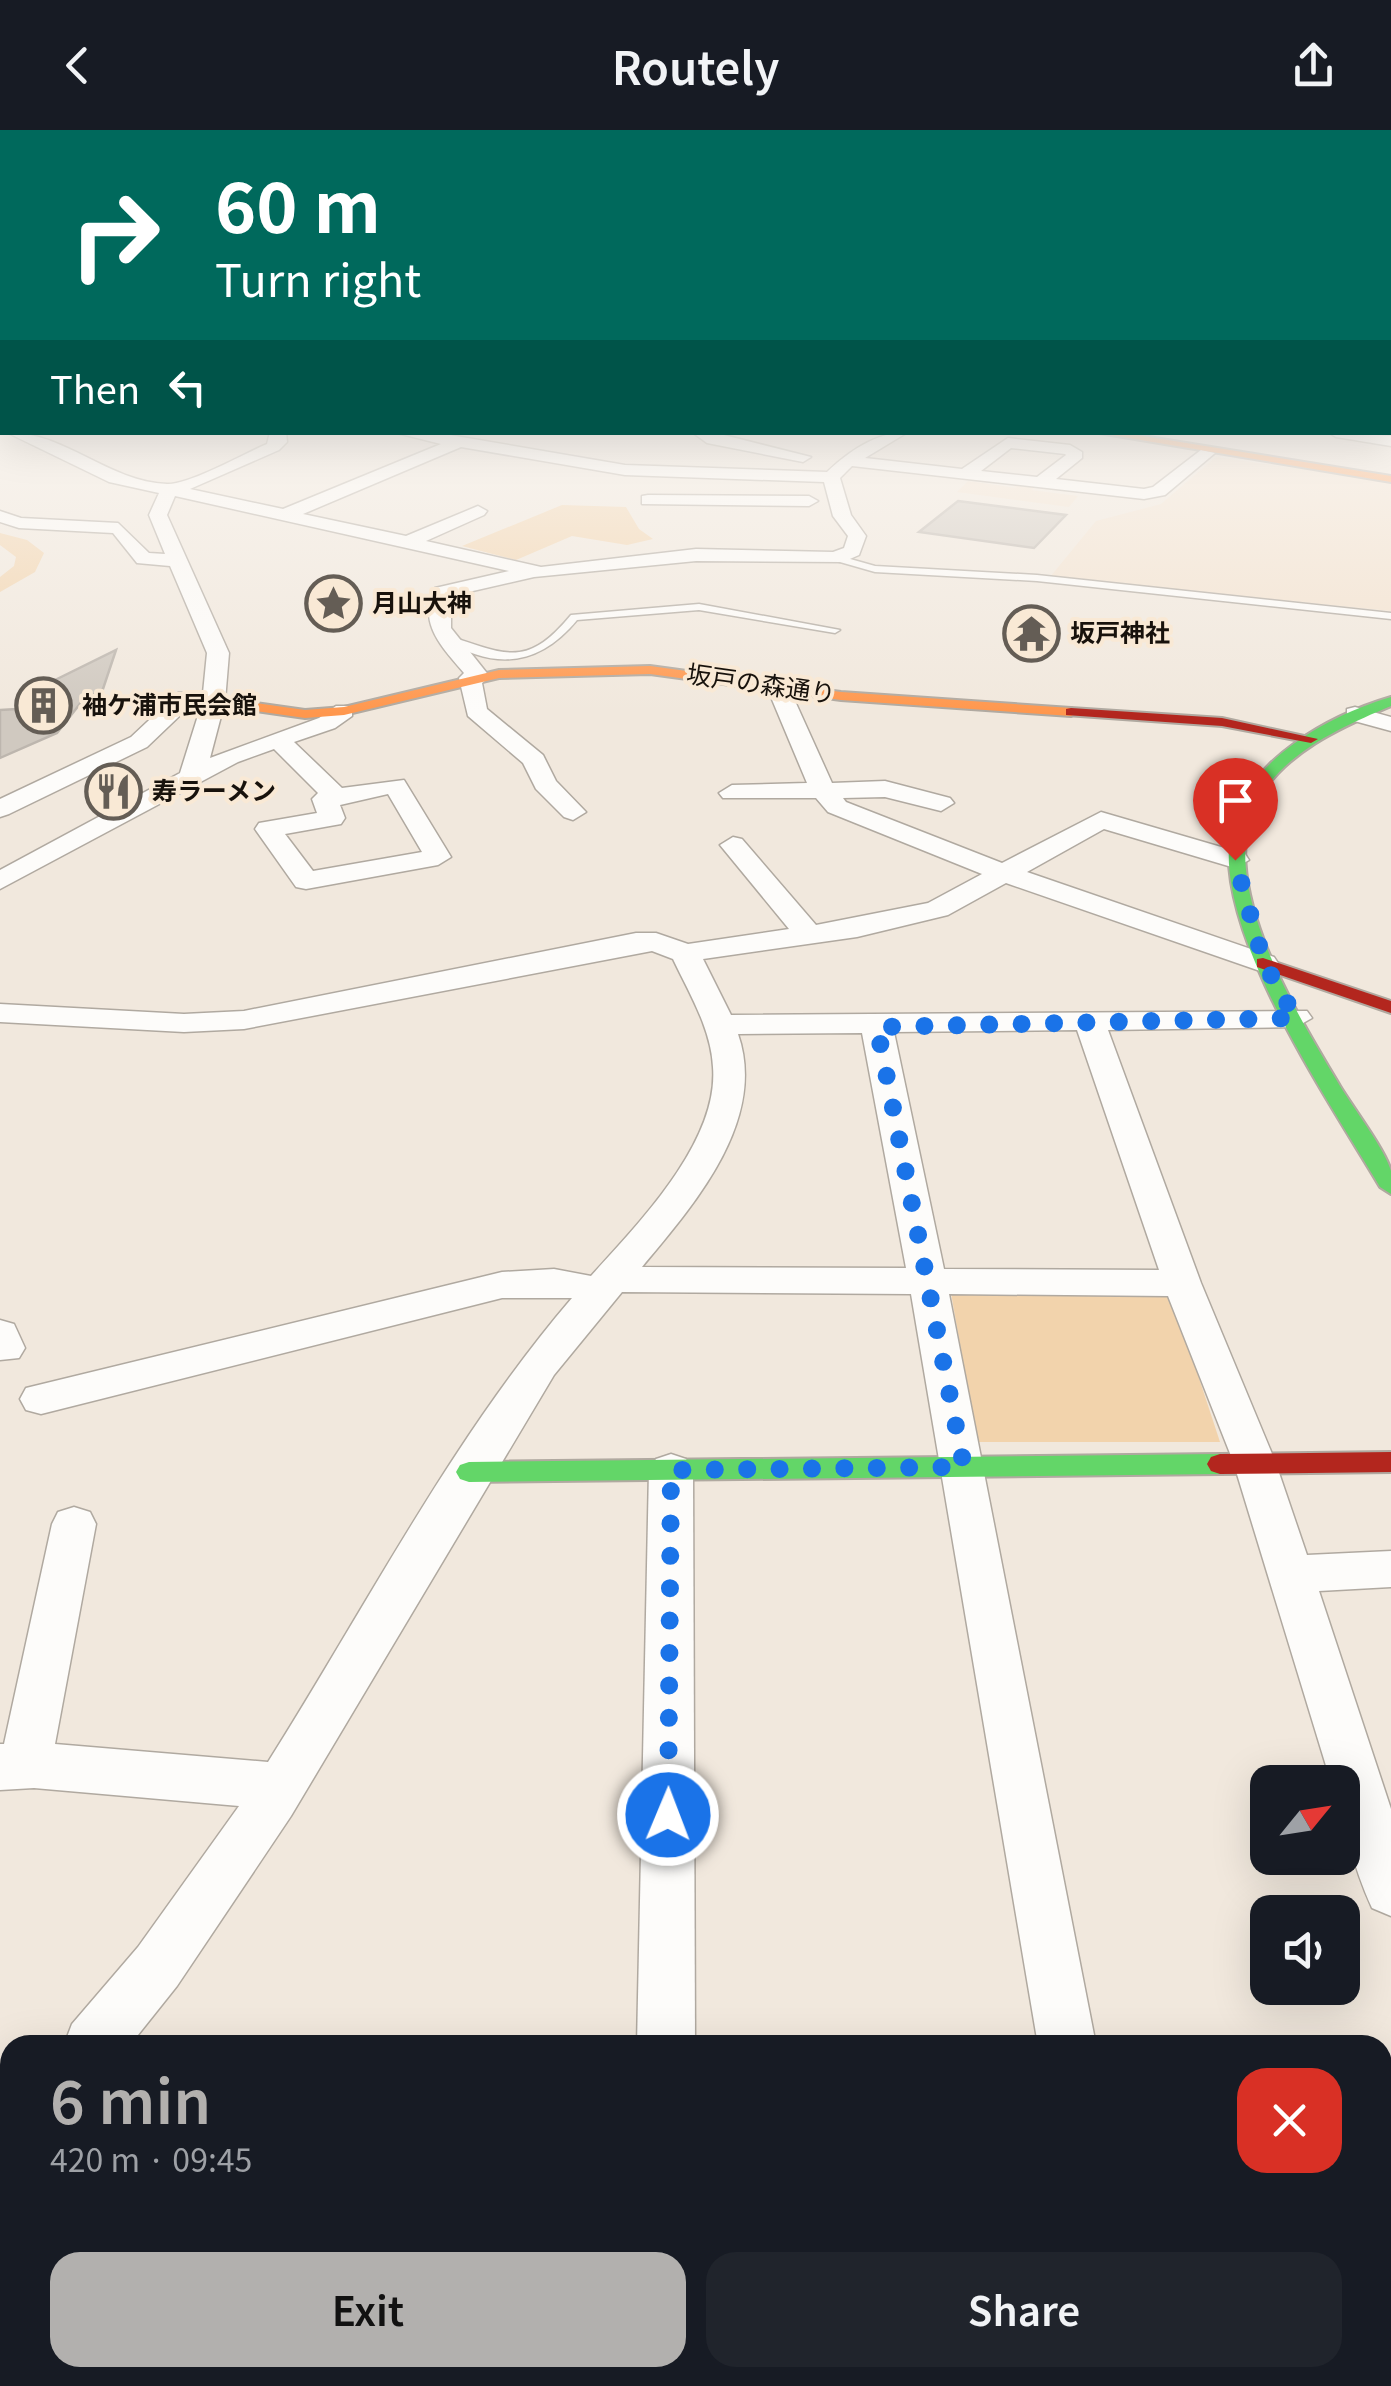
<!DOCTYPE html>
<meta charset="utf-8">
<style>
body{margin:0;font-family:Georgia,"Noto Sans JP",serif;background:#20242c;color:#f1f3f6;height:100vh;display:flex;flex-direction:column;font-size:38px;white-space:nowrap}
*{box-sizing:border-box;margin:0}
p{font-size:32px;color:#9ea1a6}
.icon{flex:none;width:55px;height:55px;fill:none;stroke:currentColor;stroke-width:2;stroke-linecap:round;stroke-linejoin:round}
.map{position:relative;flex:1;overflow:hidden}
.drawer{position:absolute;left:0px;top:1905px;width:1392px;height:352px;display:flex;flex-direction:column;background:#171b24;border-radius:30px 30px 0 0;box-shadow:0 10px 40px #0002}
.drawer>*{flex:none}
.top-card{position:absolute;left:0px;top:0px;width:1392px;height:305px;box-shadow:0 10px 40px #0002;background:#00695c;color:#fff;overflow:hidden}
.needle{width:65px;rotate:60deg}
.tools{position:absolute;left:1250px;top:1635px;display:grid;gap:20px}
.tools a{display:grid;place-items:center;width:110px;height:110px;border-radius:20px;background:#171b24;box-shadow:0 10px 40px #0002;font-size:50px}
.pin{position:absolute;display:grid;place-items:center;width:85px;height:85px;color:#fff;margin:-102px -42px;border-radius:50% 50% 50% 0;rotate:-45deg;box-shadow:0 0 10px #0007}
.pin .icon{rotate:45deg}
.me{position:absolute;width:110px;margin:-55px;rotate:1deg;stroke-linejoin:round;filter:drop-shadow(0 0 8px #0008)}
.turn{display:flex;align-items:center;gap:35px;height:210px;padding:0 50px;font-size:45px}
.turn .icon{width:130px;height:130px;stroke-width:2.5}
.turn b{display:block;font-size:70px;line-height:85px}
.then{display:flex;align-items:center;height:95px;padding:0 50px;background:#0003;gap:20px;font-size:38px}
.round{display:grid;place-items:center;flex:none;width:105px;height:105px;border-radius:30px;background:#20242c}
.summary{display:flex;align-items:center;justify-content:space-between;height:170px;padding:0 50px}
h1{font-size:60px;font-weight:600;line-height:75px;color:#b2b0ae}
.button{display:flex;gap:20px;margin-top:auto;padding:20px 50px}
.button a{flex:1;height:115px;border-radius:30px;background:#b2b0ae;color:#111;font-size:40px;font-weight:600;line-height:115px;text-align:center}
.button a+a{background:#20242c;color:#f1f3f6}
header{display:flex;justify-content:space-between;align-items:center;height:130px;padding:0 50px;background:#171b24;font-size:45px;font-weight:600}
.map>svg:first-child{display:block}
.built{fill:#f3e2cf}
.green{fill:#f2d3ac}
.building{fill:#d0c9c0;stroke:#bdb6ae;stroke-width:2.5}
.lines{fill:none;stroke-linecap:round;stroke-linejoin:round}
.lane-casing{stroke:#b0a9a0;stroke-width:3}
.street-casing{stroke:#b0a9a0;stroke-width:3}
.fast-casing{stroke:#b0a9a0;stroke-width:4}
.slow-casing{stroke:#b0a9a0;stroke-width:4}
.jam-casing{stroke:#b0a9a0;stroke-width:4}
.lane{fill:#fdfcfa;fill-rule:evenodd}
.street{fill:#fdfcfa;fill-rule:evenodd}
.fast{fill:#63d668;fill-rule:evenodd}
.slow{fill:#ff974d;fill-rule:evenodd}
.jam{fill:#b3261e;fill-rule:evenodd}
.route{stroke:#1a73e8;stroke-width:18;stroke-dasharray:0 32.4}
.labels{text-anchor:middle;stroke-width:8;stroke-linejoin:round;paint-order:stroke}
.far-poi-label{font-size:25px;font-weight:bold;fill:#18120c;stroke:#f9e9d5;text-anchor:start}
.far-street-label{font-size:25px;fill:#18120c;stroke:#f9e9d5}
</style>
<header><svg class="icon" aria-label="back" viewBox="0 0 24 24"><path d="M15 5l-7 7 7 7"/></svg>Routely<svg class="icon" aria-label="share" viewBox="0 0 24 24"><path d="M12 15V3M7 8l5-5 5 5M5 13v7h14v-7"/></svg></header>
<div class="map">
<svg width="1391" height="2256" viewBox="0 0 1391 2256">
<rect width="100%" height="100%" fill="#f1e8dd"/>
<g class="built">
<path d="M1216,327L1391,352V481L1050,447L1096,391L1161,374Z"/>
<path d="M968,351L1017,358L1013,356L1015,352L1040,355L1031,360L1078,366L1069,377L957,362Z"/>
</g>
<g class="green">
<path d="M562,375L626,377L639,399L653,409L627,415L572,406L516,430L462,416Z"/>
<path d="M0,403L27,410L44,423L35,442L0,462V447L14,436L16,427L0,415Z"/>
<path d="M951,1163H1171L1220,1312H977Z"/>
</g>
<g class="building">
<path d="M958,371L1066,385L1034,418L919,402Z"/>
<path d="M116,520L103,559L83,570L57,603L0,628V580L17,579L45,555Z"/>
</g>
<g class="lines">
<defs>
<g id="lane">
<path d="M836,425L875,436L1037,445L1391,483V489L1037,451L875,442L833,430Z"/>
<path d="M699,474L840,500L835,503L699,480L577,490C539,536 495,541 444,509L449,506C507,525 527,538 571,485Z"/>
</g>
<g id="street">
<rect x="0" y="268" width="2" height="5"/>
<path d="M6,302C65,302 109,352 167,354C189,355 245,323 267,314L270,302H286L287,312L279,320L190,359L283,379L441,314L393,302H432L625,335L827,342C849,321 877,302 908,302L865,328L962,339L1008,308L1070,315L1082,322V328L1056,349L1144,359L1153,357L1201,320L1215,323L1165,365L1144,369L852,336L840,348L851,385L866,406L859,425L843,432L696,431L534,447L451,466V498L490,547L482,553L487,579L543,625L556,651L586,682L573,690L564,687L536,659L523,633L468,586L459,548L464,543C442,517 417,493 435,458L509,441L175,366L167,385L229,523L225,571L210,628L319,588L336,576H352V586L335,598L294,612L342,658L404,650L451,727L438,735L306,759L296,757L255,699L259,693L317,683L312,669L318,663L274,619L238,632L0,759V740L180,643L201,576L191,575L147,617L9,684L0,687V669L131,607L178,563H203L207,523L170,436L137,433L113,403L19,398L0,392V381L21,388L118,393L149,423L165,424L149,385L159,363L109,352ZM461,317L625,345L824,352L833,386L848,406L844,418L833,422L696,419L541,437L426,411L484,385L487,381L478,376L406,406L303,384ZM1011,318L1065,324L1066,325L1037,347L981,341ZM388,664L422,722L313,741L285,704L341,694L345,688L340,675Z"/>
<path d="M692,302H712L811,327L803,332L707,313Z"/>
<path d="M1328,302L1391,306V316L1336,307Z"/>
<path d="M648,365L809,366L818,371L809,376L642,374V366Z"/>
<path d="M779,553L790,560L832,653L885,651L950,668L954,673L941,681L885,667L843,668L846,672L1002,733L1101,682L1245,724L1249,730L1235,738L1104,699L1027,742L1274,827L1278,833L1274,839L1263,842L1006,753L948,785L857,807L703,829L731,885L1307,881L1312,888L1296,897L1108,900L1201,1153L1275,1331L1307,1425L1391,1421V1457L1319,1461L1391,1679V1786L1372,1778C1354,1738 1342,1697 1342,1652H1331L1233,1331L1168,1166L949,1164L1096,1915H1038L911,1164L622,1162L554,1245L291,1686L177,1856L130,1915H64L72,1894L138,1817L239,1676L34,1658L0,1660V1614H4L52,1394L58,1382L74,1377L90,1382L96,1394L55,1614L268,1632C366,1477 452,1308 572,1168H502L41,1284L26,1280L20,1269L26,1258L502,1142L554,1139L591,1146C638,1094 719,1012 713,937C711,898 689,863 673,829L652,821L244,899L184,902L0,892V874L184,884L244,881L636,803H656L688,814L789,799L720,715L733,707L742,709L816,795L928,773L982,744L828,682L816,668H723L719,663L732,655L807,653L768,560ZM1077,900L1159,1140L944,1139L894,902ZM862,903L906,1138L642,1137C694,1075 768,990 738,904Z"/>
<path d="M1355,577L1391,587V601L1347,589V579Z"/>
<path d="M0,1190L14,1194L25,1218L19,1228L0,1230Z"/>
<path d="M671,1324L686,1329L693,1340L695,1915H637L649,1340L656,1329Z"/>
<path d="M10,1983V2051L0,2056V1987Z"/>
<path d="M632,2248H698L699,2256H631Z"/>
<path d="M1093,2248H1159L1161,2256H1093Z"/>
</g>
<g id="fast">
<path d="M1391,567V576C1341,597 1283,623 1257,672C1214,752 1299,887 1340,956C1352,976 1386,1021 1391,1041C1391,1047 1391,1057 1391,1064L1380,1057C1331,974 1207,794 1232,697C1248,629 1330,585 1391,567Z"/>
<path d="M1220,1324L1229,1327L1233,1334L1229,1341L1220,1344L469,1352L460,1349L456,1342L460,1335L469,1332Z"/>
</g>
<g id="slow">
<path d="M1093,302H1118L1391,346V352Z"/>
<path d="M650,536L841,562L1071,578L1078,582L1071,586L841,570L650,544L499,548L344,585L305,588L214,575L207,571L214,567L305,580L344,577L499,540Z"/>
</g>
<g id="jam">
<path d="M1071,578L1222,588L1318,609L1311,613L1222,596L1066,585V579Z"/>
<path d="M1263,828L1391,871V883L1257,837V829Z"/>
<path d="M1391,1322V1342L1220,1344L1211,1341L1207,1334L1211,1327L1220,1324Z"/>
</g>
</defs>
<use href="#lane" class="lane-casing"/>
<use href="#street" class="street-casing"/>
<use href="#fast" class="fast-casing"/>
<use href="#slow" class="slow-casing"/>
<use href="#jam" class="jam-casing"/>
<use href="#lane" class="lane"/>
<use href="#street" class="street"/>
<use href="#fast" class="fast"/>
<use href="#slow" class="slow"/>
<use href="#jam" class="jam"/>
</g>
<linearGradient id="sky" x2="0" y2="1"><stop stop-color="#a9b7bd"/><stop offset="0.46" stop-color="#f9f5f0"/><stop offset="1" stop-color="#f9f5f0" stop-opacity="0"/></linearGradient>
<rect width="1391" height="584" fill="url(#sky)"/>
<g class="lines">
<path class="route" d="M668,1685L671,1340L964,1337L877,897L1296,888L1264,833L1235,730"/>
</g>
<defs>
<symbol id="sight-ring" viewBox="-11 -11 22 22"><circle r="9.5" fill="#f9e9d5" stroke="#645d55" stroke-width="1.5"/><path d="M0-6L1.8-2.2L6-1.7L2.9 1.2L3.7 5.4L0 3.3L-3.7 5.4L-2.9 1.2L-6-1.7L-1.8-2.2Z" fill="#645d55"/></symbol>
<symbol id="temple-ring" viewBox="-11 -11 22 22"><circle r="9.5" fill="#f9e9d5" stroke="#645d55" stroke-width="1.5"/><path d="M0-6L5-2H3V0L6.5 2.5H4V6H1.5V3h-3V6H-4V2.5H-6.5L-3 0V-2H-5Z" fill="#645d55"/></symbol>
<symbol id="building-ring" viewBox="-11 -11 22 22"><circle r="9.5" fill="#f9e9d5" stroke="#645d55" stroke-width="1.5"/><path d="M-4-6H4V6H1V3H-1V6H-4ZM-2.5-4.3h1.7v1.8h-1.7ZM.8-4.3h1.7v1.8H.8ZM-2.5-1h1.7V.8h-1.7ZM.8-1h1.7V.8H.8Z" fill="#645d55"/></symbol>
<symbol id="restaurant-ring" viewBox="-11 -11 22 22"><circle r="9.5" fill="#f9e9d5" stroke="#645d55" stroke-width="1.5"/><path d="M-5-6h1v4h1v-4h1v4h1v-4h1v5L-1.5 .5V6h-2V.5L-5-1ZM5-6V6H3V1.5H1.5Q1.5-4 5-6Z" fill="#645d55"/></symbol>
</defs>
<g fill-rule="evenodd">
<use href="#sight-ring" x="302" y="442" width="63" height="63"/>
<use href="#temple-ring" x="1000" y="472" width="63" height="63"/>
<use href="#building-ring" x="12" y="544" width="63" height="63"/>
<use href="#restaurant-ring" x="82" y="630" width="63" height="63"/>
</g>
<g class="labels">
<g class="far-poi-label">
<text x="372" y="482">月山大神</text>
<text x="1070" y="512">坂戸神社</text>
<text x="82" y="584">袖ケ浦市民会館</text>
<text x="152" y="670">寿ラーメン</text>
</g>
<g class="far-street-label">
<text transform="translate(761 554) rotate(8)" y="9">坂戸の森通り</text>
</g>
</g>
</svg>
<div class="tools">
<a><svg class="needle" viewBox="-14 -14 28 28"><path d="M0-13l5 13h-10z" fill="#e53935"/><path d="M0 13l5-13h-10z" fill="#9ea1a6"/></svg></a>
<a><svg class="icon" aria-label="sound" viewBox="0 0 24 24"><path d="M4 9h4l5-4v14l-5-4H4zM17 9q2 3 0 6"/></svg></a>
</div>
<div class="pin" style="left:1235px;top:730px;background:#d93025"><svg class="icon" aria-label="arrive" viewBox="0 0 24 24"><path d="M6 21V4h12l-3 4 3 4H6"/></svg></div>
<svg class="me" style="left:668px;top:1685px" viewBox="-20 -20 40 40"><circle r="17" fill="#1a73e8" stroke="#fff" stroke-width="3"/><path d="M0-11L8 9 0 5-8 9z" fill="#fff"/></svg>
<div class="top-card">
<div class="turn"><svg class="icon" aria-label="right" viewBox="0 0 24 24"><path d="M7 20v-9h11M14 6l5 5-5 5"/></svg><div><b>60 m</b>Turn right</div></div>
<div class="then">Then<svg class="icon" aria-label="left" viewBox="0 0 24 24"><path d="M17 20v-9H6M10 6l-5 5 5 5"/></svg></div>
</div>
<section class="drawer">
<div class="summary"><div><h1>6 min</h1><p>420 m · 09:45</p></div><a class="round" style="background:#d93025;color:#fff"><svg class="icon" aria-label="close" viewBox="0 0 24 24"><path d="M6 6l12 12M18 6L6 18"/></svg></a></div>
<div class="button"><a>Exit</a><a>Share</a></div>
</section>
</div>
